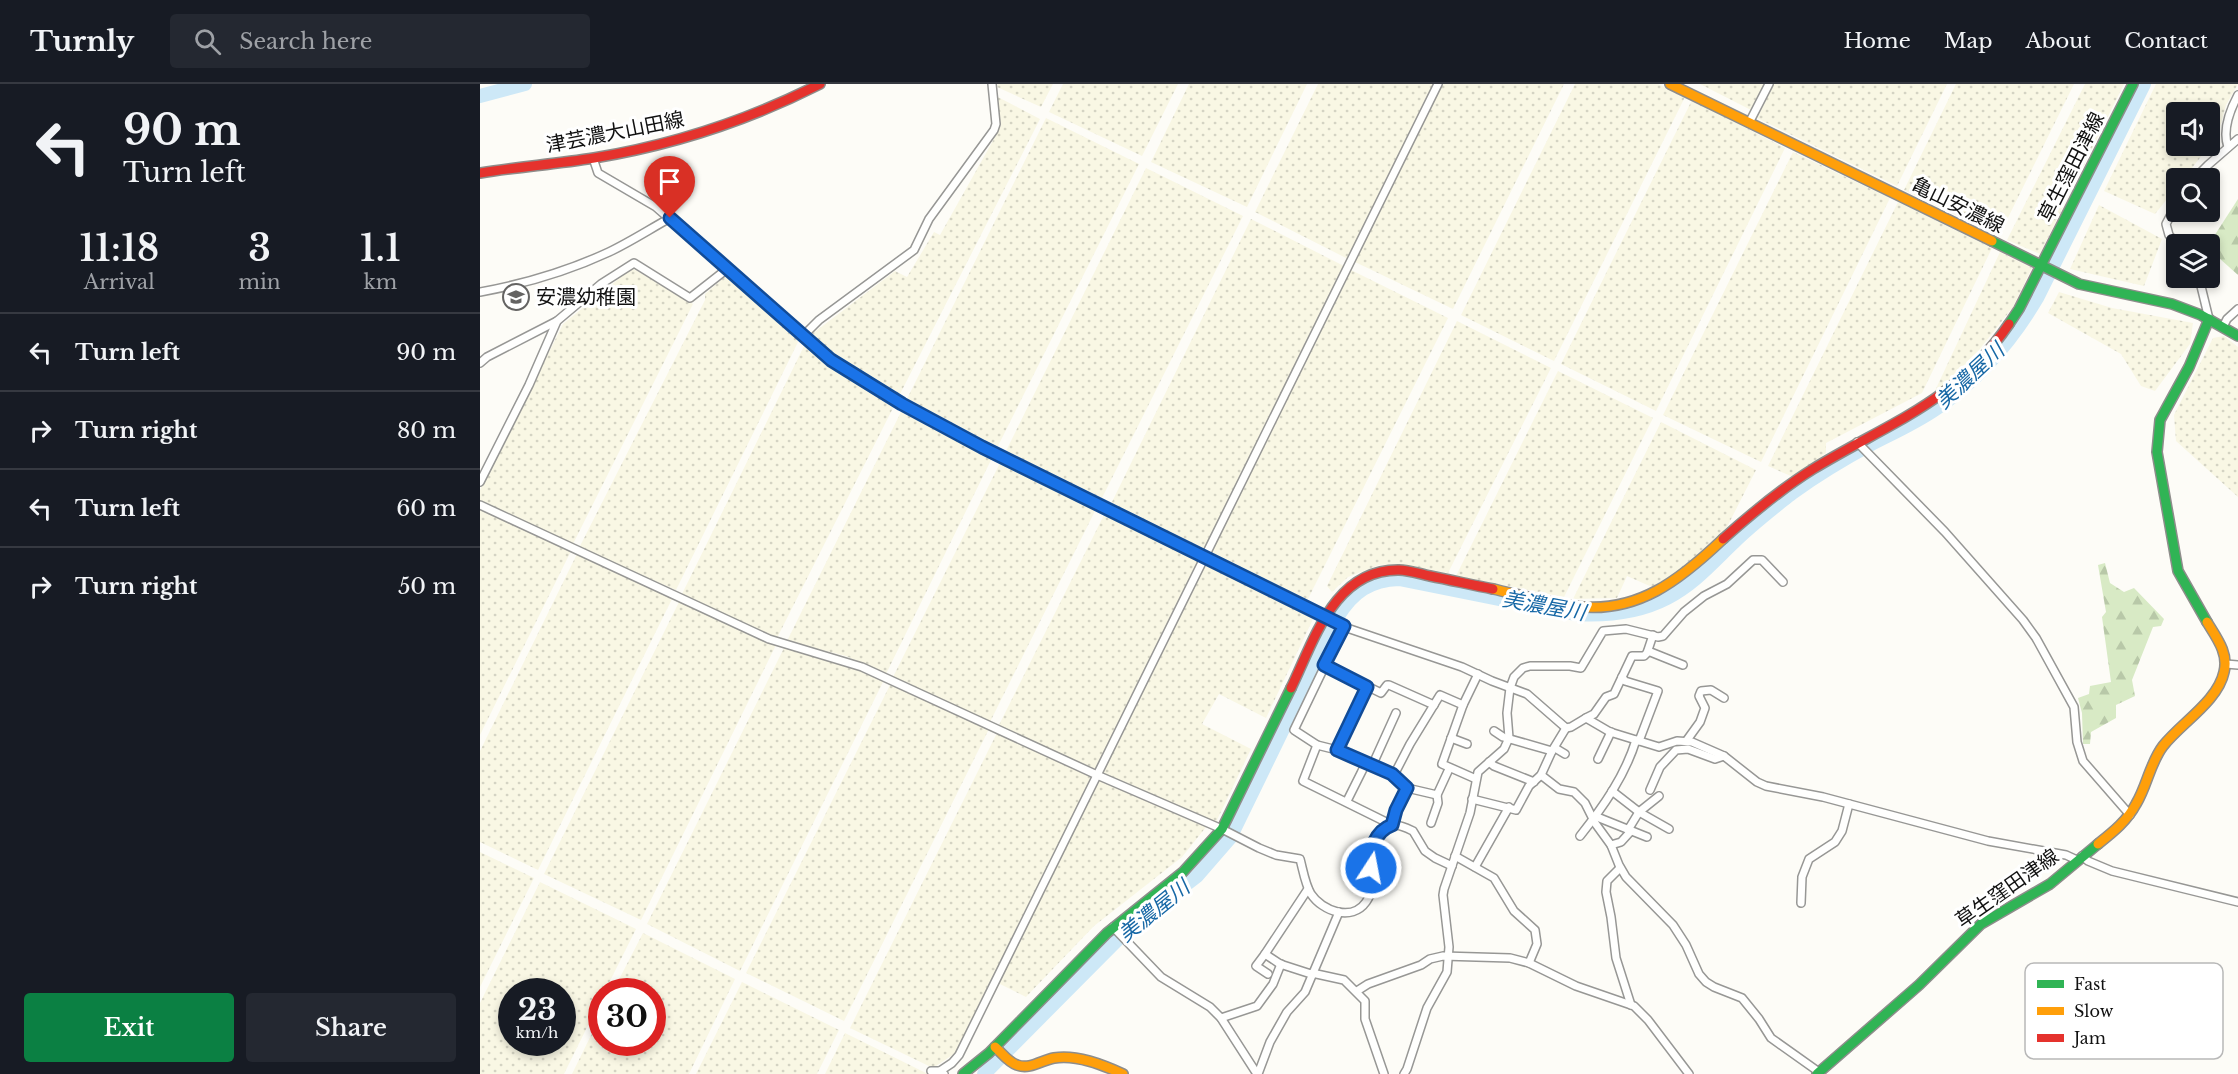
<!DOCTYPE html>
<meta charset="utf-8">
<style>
body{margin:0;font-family:"Libre Baskerville","Noto Sans JP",serif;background:#242831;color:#f1f3f6;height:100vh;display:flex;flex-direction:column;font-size:22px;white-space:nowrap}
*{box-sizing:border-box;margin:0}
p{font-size:20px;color:#9ea1a6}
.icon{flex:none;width:33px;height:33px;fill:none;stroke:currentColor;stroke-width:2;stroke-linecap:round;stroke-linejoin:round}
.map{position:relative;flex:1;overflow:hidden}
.side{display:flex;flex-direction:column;background:#171b24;width:480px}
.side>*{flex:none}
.banner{background:#171b24;color:#f1f3f6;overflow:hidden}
.fabs{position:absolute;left:1686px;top:18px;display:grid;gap:12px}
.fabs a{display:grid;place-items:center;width:54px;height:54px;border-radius:6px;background:#171b24;box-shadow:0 3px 9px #0003;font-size:30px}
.speed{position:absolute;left:18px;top:894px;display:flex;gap:12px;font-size:30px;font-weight:700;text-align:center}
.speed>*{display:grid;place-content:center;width:78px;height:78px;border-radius:50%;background:#171b24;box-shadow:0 3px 9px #0003;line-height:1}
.speed small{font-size:15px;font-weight:400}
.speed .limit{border:9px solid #d22;background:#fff;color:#111}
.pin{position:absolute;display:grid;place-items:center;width:51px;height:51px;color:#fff;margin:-62px -26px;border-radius:50% 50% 50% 0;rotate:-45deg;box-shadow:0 0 6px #0007}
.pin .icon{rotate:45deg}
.me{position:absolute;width:66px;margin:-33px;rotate:11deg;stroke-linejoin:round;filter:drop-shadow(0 0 4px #0008)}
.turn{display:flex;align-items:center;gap:21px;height:126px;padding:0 24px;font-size:27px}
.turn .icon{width:78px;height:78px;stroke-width:2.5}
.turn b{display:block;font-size:42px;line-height:51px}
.eta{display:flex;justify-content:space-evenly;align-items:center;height:102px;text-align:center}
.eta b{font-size:36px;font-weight:600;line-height:42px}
.primary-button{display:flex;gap:12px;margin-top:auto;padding:12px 24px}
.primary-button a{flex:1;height:69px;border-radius:6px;background:#0b8043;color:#fff;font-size:24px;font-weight:600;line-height:69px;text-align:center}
.primary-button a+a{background:#242831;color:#f1f3f6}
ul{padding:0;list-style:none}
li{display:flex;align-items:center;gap:18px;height:78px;padding:0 24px;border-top:2px solid #363941}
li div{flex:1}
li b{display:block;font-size:22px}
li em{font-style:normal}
header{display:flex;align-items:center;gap:36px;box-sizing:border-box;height:84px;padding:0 30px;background:#171b24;border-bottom:2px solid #363941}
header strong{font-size:28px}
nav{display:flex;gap:33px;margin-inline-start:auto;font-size:21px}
.search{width:420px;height:54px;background:#242831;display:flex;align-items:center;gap:15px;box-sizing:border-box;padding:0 21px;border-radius:6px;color:#9ea1a6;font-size:22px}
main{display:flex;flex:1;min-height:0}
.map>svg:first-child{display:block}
.farmland{fill:url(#farmland-dots);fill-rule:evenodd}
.forest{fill:url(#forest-firs)}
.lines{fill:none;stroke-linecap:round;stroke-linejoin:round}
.river{stroke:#cde8f7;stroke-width:14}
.street-casing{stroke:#979795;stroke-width:10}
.fast-casing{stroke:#8e8d8b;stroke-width:12}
.slow-casing{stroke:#8e8d8b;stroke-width:12}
.jam-casing{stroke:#8e8d8b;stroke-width:12}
.street{stroke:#fffffe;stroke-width:7}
.fast{stroke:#30b455;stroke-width:9}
.slow{stroke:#ff9f0a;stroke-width:9}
.jam{stroke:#e5322d;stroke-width:9}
.route-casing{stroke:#114b97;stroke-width:15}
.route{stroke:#1a73e8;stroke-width:10}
.labels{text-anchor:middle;stroke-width:6;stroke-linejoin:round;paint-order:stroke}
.street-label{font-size:20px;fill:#111;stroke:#fff}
.poi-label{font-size:20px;fill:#111;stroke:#fff;text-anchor:start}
.water-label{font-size:21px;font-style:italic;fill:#1768a6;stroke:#fff}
.key{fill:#fff;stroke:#b8b8b8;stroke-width:1.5}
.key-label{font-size:16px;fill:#111}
</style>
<header>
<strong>Turnly</strong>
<div class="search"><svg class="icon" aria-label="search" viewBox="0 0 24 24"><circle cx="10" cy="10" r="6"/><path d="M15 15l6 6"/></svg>Search here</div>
<nav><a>Home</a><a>Map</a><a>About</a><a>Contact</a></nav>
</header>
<main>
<section class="side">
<div class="banner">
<div class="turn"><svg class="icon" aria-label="left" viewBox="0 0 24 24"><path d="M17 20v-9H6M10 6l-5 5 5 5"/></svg><div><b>90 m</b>Turn left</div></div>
</div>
<div class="eta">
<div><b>11:18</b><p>Arrival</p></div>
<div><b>3</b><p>min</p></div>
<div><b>1.1</b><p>km</p></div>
</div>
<ul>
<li><svg class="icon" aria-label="left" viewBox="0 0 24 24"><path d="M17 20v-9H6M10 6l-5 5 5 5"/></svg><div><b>Turn left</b></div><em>90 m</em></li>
<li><svg class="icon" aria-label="right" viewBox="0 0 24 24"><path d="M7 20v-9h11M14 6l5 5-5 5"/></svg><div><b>Turn right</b></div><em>80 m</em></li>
<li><svg class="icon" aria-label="left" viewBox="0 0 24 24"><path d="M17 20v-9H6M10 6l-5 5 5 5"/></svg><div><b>Turn left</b></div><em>60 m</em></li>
<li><svg class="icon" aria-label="right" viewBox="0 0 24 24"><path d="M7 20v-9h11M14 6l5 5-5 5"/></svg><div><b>Turn right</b></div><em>50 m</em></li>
</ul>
<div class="primary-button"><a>Exit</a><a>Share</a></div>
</section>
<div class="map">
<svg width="1758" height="990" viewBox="0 0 1758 990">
<defs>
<pattern id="farmland-dots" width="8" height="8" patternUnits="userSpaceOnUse" patternTransform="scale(1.5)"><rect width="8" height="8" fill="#f9f7e4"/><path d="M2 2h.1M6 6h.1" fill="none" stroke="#d4d3c3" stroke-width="1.8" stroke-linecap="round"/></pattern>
<pattern id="forest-firs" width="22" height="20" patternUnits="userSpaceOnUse" patternTransform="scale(1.5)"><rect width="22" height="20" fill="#d8eac5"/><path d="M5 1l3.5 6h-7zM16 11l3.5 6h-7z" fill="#b8c8a8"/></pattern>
</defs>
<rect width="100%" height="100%" fill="#fdfcf7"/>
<g class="farmland">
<path d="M518,0H573L561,23L517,3Z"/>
<path d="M583,0H698L662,72L569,28Z"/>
<path d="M709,0H827L767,123L671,78Z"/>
<path d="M838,0H954L868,175L775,128Z"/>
<path d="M963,0H1084L973,225L875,178Z"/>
<path d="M1095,0H1178L1205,13L1074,277L981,231Z"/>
<path d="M1220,0H1285L1271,26Z"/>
<path d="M1294,0H1467L1417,102L1277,34Z"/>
<path d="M1476,0H1594L1519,152L1424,106Z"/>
<path d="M1605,0H1644L1560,170L1527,156Z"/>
<path d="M1676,0H1758L1746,21L1738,51L1704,94H1696V104L1675,130L1624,107ZM1696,28H1730V62H1696Z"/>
<path d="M516,12L560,35L419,312L356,273L332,250L415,187L427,193L454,148L460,151L519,46Z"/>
<path d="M1212,16L1305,64L1176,327L1081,280Z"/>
<path d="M566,34L659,80L517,364L426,317Z"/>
<path d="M1313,68L1410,114L1281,378L1183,331Z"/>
<path d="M666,84L763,132L621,416L525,369Z"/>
<path d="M1418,118L1512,164L1442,309L1346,359V369L1313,393L1288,382Z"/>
<path d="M1619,121L1682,155L1664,202L1590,185Z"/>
<path d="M771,135L864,182L723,467L630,422Z"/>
<path d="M1520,168L1552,184L1533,223L1484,285L1453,311Z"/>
<path d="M152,184L213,220L93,460L0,417V406L83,240Z"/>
<path d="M871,186L968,234L827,517L730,470Z"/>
<path d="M247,191L319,256L196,506L99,464L225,216V210Z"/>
<path d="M1579,208L1632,224L1713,239L1710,260L1675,307L1661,302L1641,270L1568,229Z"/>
<path d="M977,237L1071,284L968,489L921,480L899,481L868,493L852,508L847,502Z"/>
<path d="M1744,252L1758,263V413L1696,357L1694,331L1733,254Z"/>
<path d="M326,258L354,285L414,322L297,554L202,510Z"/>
<path d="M1078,287L1173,334L1084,513L976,492Z"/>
<path d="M422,326L512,374L406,590L366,572L307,557Z"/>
<path d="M1181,338L1276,386L1247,443L1202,485L1172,503L1147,492L1137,514L1093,515Z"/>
<path d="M521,377L616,425L510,638L413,593Z"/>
<path d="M0,425L91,467L0,651Z"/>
<path d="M625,429L719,475L615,685L518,643Z"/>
<path d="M97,470L193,513L58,786L0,758V667Z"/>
<path d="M726,478L834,533L786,634L739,610L722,640L771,665L736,738L622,689Z"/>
<path d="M200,516L296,561L161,836L64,790Z"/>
<path d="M304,564L371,583L404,596L260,887L167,840Z"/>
<path d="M411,599L509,645L364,937L266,889Z"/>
<path d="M517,649L612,692L477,968L453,984L370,944Z"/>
<path d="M618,696L726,743L702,773L614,842L546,913L518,899Z"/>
<path d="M0,768L54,794L0,903Z"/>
<path d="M60,798L156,845L125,907L122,908L121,915L84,990H0V919ZM32,908H82V958H32Z"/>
<path d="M163,849L255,895L209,990H92L121,931L122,958H172V908L133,907Z"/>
<path d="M262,898L359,946L337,990H216Z"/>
<path d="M365,949L448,990H345Z"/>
</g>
<g class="forest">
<path d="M1758,115V191L1730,166L1729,160Z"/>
<path d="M1625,479L1630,499L1644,508L1654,504L1684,535L1681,542L1673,543L1652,596L1655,612L1636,621V634L1611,648L1610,660H1603L1602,629L1598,614L1609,610L1610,602L1631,598L1622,533L1626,528L1618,481Z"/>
</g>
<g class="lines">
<g class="river">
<path d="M0,12L45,0"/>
<path d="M504,990L646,847L717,792L750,754L858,532C873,508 890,496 919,495L1095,530C1127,532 1158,529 1187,514C1214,500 1232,479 1253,459C1271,441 1292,425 1312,409C1338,390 1365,374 1393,359C1415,348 1437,338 1457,324C1499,295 1531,258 1557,214L1664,0"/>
</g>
<defs>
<g id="street">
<path d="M1269,39L1289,0"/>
<path d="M1748,63C1742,46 1750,26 1758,11"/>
<path d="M113,74L118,89L176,123L351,276L422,320L448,336L849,536L870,545L982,583L1012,597L1047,610L1086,644L1091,643L1106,634L1130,648L1179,663L1197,657L1212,658L1244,672L1277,698L1286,702L1343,713L1508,757L1586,771L1597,776"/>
<path d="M1715,94L1728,81L1758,55"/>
<path d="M1696,121L1686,140L1689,151L1697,160"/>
<path d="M1719,194L1729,235"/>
<path d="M0,208C44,200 88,187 129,168C150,158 170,145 190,134"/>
<path d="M1743,243L1747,235L1758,225"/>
<path d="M325,254L328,247L339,236L434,166L449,135L514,46L516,40L512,0"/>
<path d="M0,279L7,273L77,237"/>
<path d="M1377,358L1465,448L1543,536L1556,554L1594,623L1597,658L1603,677L1650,731"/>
<path d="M0,398L49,301L77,237L121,200L154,179L210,214L247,185"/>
<path d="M0,421L289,555L382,583L617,691L742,745L779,764L796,771L820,775C823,786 825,800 831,810C842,827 872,838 886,818C899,801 883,782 890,765C893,759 897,754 901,750C912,737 920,741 933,747L945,767L955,774L972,782"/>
<path d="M864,542L814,646L837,661L857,666L913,690L927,704L957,711L969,685"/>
<path d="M1168,567L1203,581"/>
<path d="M1746,580L1758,581"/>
<path d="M844,581L901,609L907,601H909L954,621"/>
<path d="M1142,593L1145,597L1178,607L1159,657"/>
<path d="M1106,634L1114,630L1126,613L1134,610L1152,572H1164L1167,569L1173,551"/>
<path d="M1014,647L1023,653L1072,667"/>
<path d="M971,654L987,660"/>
<path d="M1207,656L1220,638L1225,624L1219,612L1221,607L1231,606L1244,614"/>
<path d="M837,661L823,697L912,741L916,726L927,704"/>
<path d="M1075,664L1085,670"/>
<path d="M857,666L887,603"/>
<path d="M1118,675L1131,648"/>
<path d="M1009,678L1014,682L1054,698"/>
<path d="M892,682L916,629"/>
<path d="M914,691L930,660L960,611L983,621"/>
<path d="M1061,691L1079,705L1094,708L1105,719L1115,739L1131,761L1139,781L1146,793L1193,841L1206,861L1219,890L1226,898L1234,903L1262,914L1279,935L1291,954L1339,988"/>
<path d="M996,695L962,680L983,621L998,590"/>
<path d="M1170,706L1180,683L1196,666L1208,665L1235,675L1244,672"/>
<path d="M1132,707L1159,728L1189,745"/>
<path d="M992,715L1036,726L1049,702L1061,691L1072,667L1086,644"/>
<path d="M867,717L886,679"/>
<path d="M1117,733L1167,753"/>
<path d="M951,739L958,719L957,711"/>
<path d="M1148,746L1159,728L1179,712"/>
<path d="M1100,752C1123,723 1145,692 1156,656"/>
<path d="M1131,761L1141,758L1151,747"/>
<path d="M975,772L1014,794L1034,827L1055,846L1057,860L1049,879"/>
<path d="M1602,772L1608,777L1632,787L1758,818"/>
<path d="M995,783L1029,723"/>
<path d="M1140,784L1127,797L1126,808L1131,833L1136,874L1151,921"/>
<path d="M828,805L785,870L800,880L831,890"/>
<path d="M1321,819L1322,793L1329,775L1355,758L1362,747L1369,720"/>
<path d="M633,843L681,893L730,923L741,934L777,990"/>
<path d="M785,870L776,882L788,890"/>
<path d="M832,889L864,896L885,917V935L904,990"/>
<path d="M877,907L888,900L941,881L950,875L963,872L1030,874L1049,879L1096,902L1154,922L1168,936L1209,990"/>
<path d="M741,934L777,922L793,900L801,880"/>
<path d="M451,987H460L464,990"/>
<path d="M460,987L472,979L479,971L958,0"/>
<path d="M778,990L790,958L807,928L825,908L859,828"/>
<path d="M924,990L927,985L947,924L967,888L969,863L963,811L964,805L990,729L998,688L1024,665L1029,654L1027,629L1030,604L1034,593L1043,584L1050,582H1090L1101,584L1123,547L1146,545L1178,553L1183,552L1204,528L1224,512L1247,500L1273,476H1282L1303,498"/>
</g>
<g id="fast">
<path d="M1512,157L1599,200L1692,220L1721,231L1758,252"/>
<path d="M1529,240L1539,225L1653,0"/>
<path d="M1727,538L1698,487L1677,368L1680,336L1709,283L1729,235"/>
<path d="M483,990L509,969L627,849L703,788L742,745L811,604"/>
<path d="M1337,990L1439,901L1501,840L1570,800L1618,760"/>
</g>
<g id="slow">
<path d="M1190,0L1512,157"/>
<path d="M1013,505C1040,511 1067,518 1094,522C1157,531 1201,495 1243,455"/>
<path d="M1618,760C1633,748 1647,737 1656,720C1667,702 1670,679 1683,662C1701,639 1738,617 1744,588C1749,569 1736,553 1727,538"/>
<path d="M515,963C522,969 528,978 537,981C550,986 562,976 574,974C596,970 623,981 643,990"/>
</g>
<g id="jam">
<path d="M0,89C38,83 76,80 114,74C193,61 269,36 340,0"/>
<path d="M1243,455C1271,430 1301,405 1333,385C1410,338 1475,319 1529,240"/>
<path d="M811,604C834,557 854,485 919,486C929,486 940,490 950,492C971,496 992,501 1013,505"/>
</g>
</defs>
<use href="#street" class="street-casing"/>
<use href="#fast" class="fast-casing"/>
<use href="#slow" class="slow-casing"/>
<use href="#jam" class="jam-casing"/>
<use href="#street" class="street"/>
<use href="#fast" class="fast"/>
<use href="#slow" class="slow"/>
<use href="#jam" class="jam"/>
</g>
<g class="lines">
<defs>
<path id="route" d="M190,134L351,276L422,320L502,363L864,542L844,581L887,603L857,666L912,690L927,704L916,726L912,741C895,747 888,768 891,784"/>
</defs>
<use href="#route" class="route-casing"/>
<use href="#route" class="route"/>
</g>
<defs>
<symbol id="school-ring" viewBox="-11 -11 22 22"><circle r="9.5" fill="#fff" stroke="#646362" stroke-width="1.5"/><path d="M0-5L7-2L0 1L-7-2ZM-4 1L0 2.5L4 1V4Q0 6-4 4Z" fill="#646362"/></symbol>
</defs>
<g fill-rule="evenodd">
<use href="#school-ring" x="21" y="198" width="30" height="30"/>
</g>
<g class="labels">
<g class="street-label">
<text transform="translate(135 48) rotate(-11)" y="7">津芸濃大山田線</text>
<text transform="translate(1591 83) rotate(-63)" y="7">草生窪田津線</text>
<text transform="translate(1478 121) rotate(26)" y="7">亀山安濃線</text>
<text transform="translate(1527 804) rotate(-35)" y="7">草生窪田津線</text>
</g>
<g class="poi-label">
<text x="56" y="220">安濃幼稚園</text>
</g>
<g class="water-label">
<text transform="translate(1490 292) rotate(-43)" y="7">美濃屋川</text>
<text transform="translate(1064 522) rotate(10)" y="7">美濃屋川</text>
<text transform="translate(674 827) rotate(-39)" y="7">美濃屋川</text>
</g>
</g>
<rect x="1545" y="879" width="198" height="96" rx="9" class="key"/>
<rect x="1557" y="896" width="27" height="8" fill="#30b455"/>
<rect x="1557" y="923" width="27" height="8" fill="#ff9f0a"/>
<rect x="1557" y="950" width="27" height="8" fill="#e5322d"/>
<g class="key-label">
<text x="1594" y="906">Fast</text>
<text x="1594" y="933">Slow</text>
<text x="1594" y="960">Jam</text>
</g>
</svg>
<div class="fabs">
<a><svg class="icon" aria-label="sound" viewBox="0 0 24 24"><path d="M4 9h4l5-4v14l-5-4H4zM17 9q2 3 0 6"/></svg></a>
<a><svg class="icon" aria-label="search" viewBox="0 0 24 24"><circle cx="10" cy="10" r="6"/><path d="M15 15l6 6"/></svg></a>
<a><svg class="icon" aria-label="layers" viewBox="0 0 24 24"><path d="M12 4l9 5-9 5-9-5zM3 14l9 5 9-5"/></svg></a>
</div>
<div class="speed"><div>23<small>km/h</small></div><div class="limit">30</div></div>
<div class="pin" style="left:190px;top:134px;background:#d93025"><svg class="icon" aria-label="arrive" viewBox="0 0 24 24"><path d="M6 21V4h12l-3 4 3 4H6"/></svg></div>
<svg class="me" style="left:891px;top:784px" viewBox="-20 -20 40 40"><circle r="17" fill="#1a73e8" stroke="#fff" stroke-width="3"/><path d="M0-11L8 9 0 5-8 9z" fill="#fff"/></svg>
</div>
</main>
